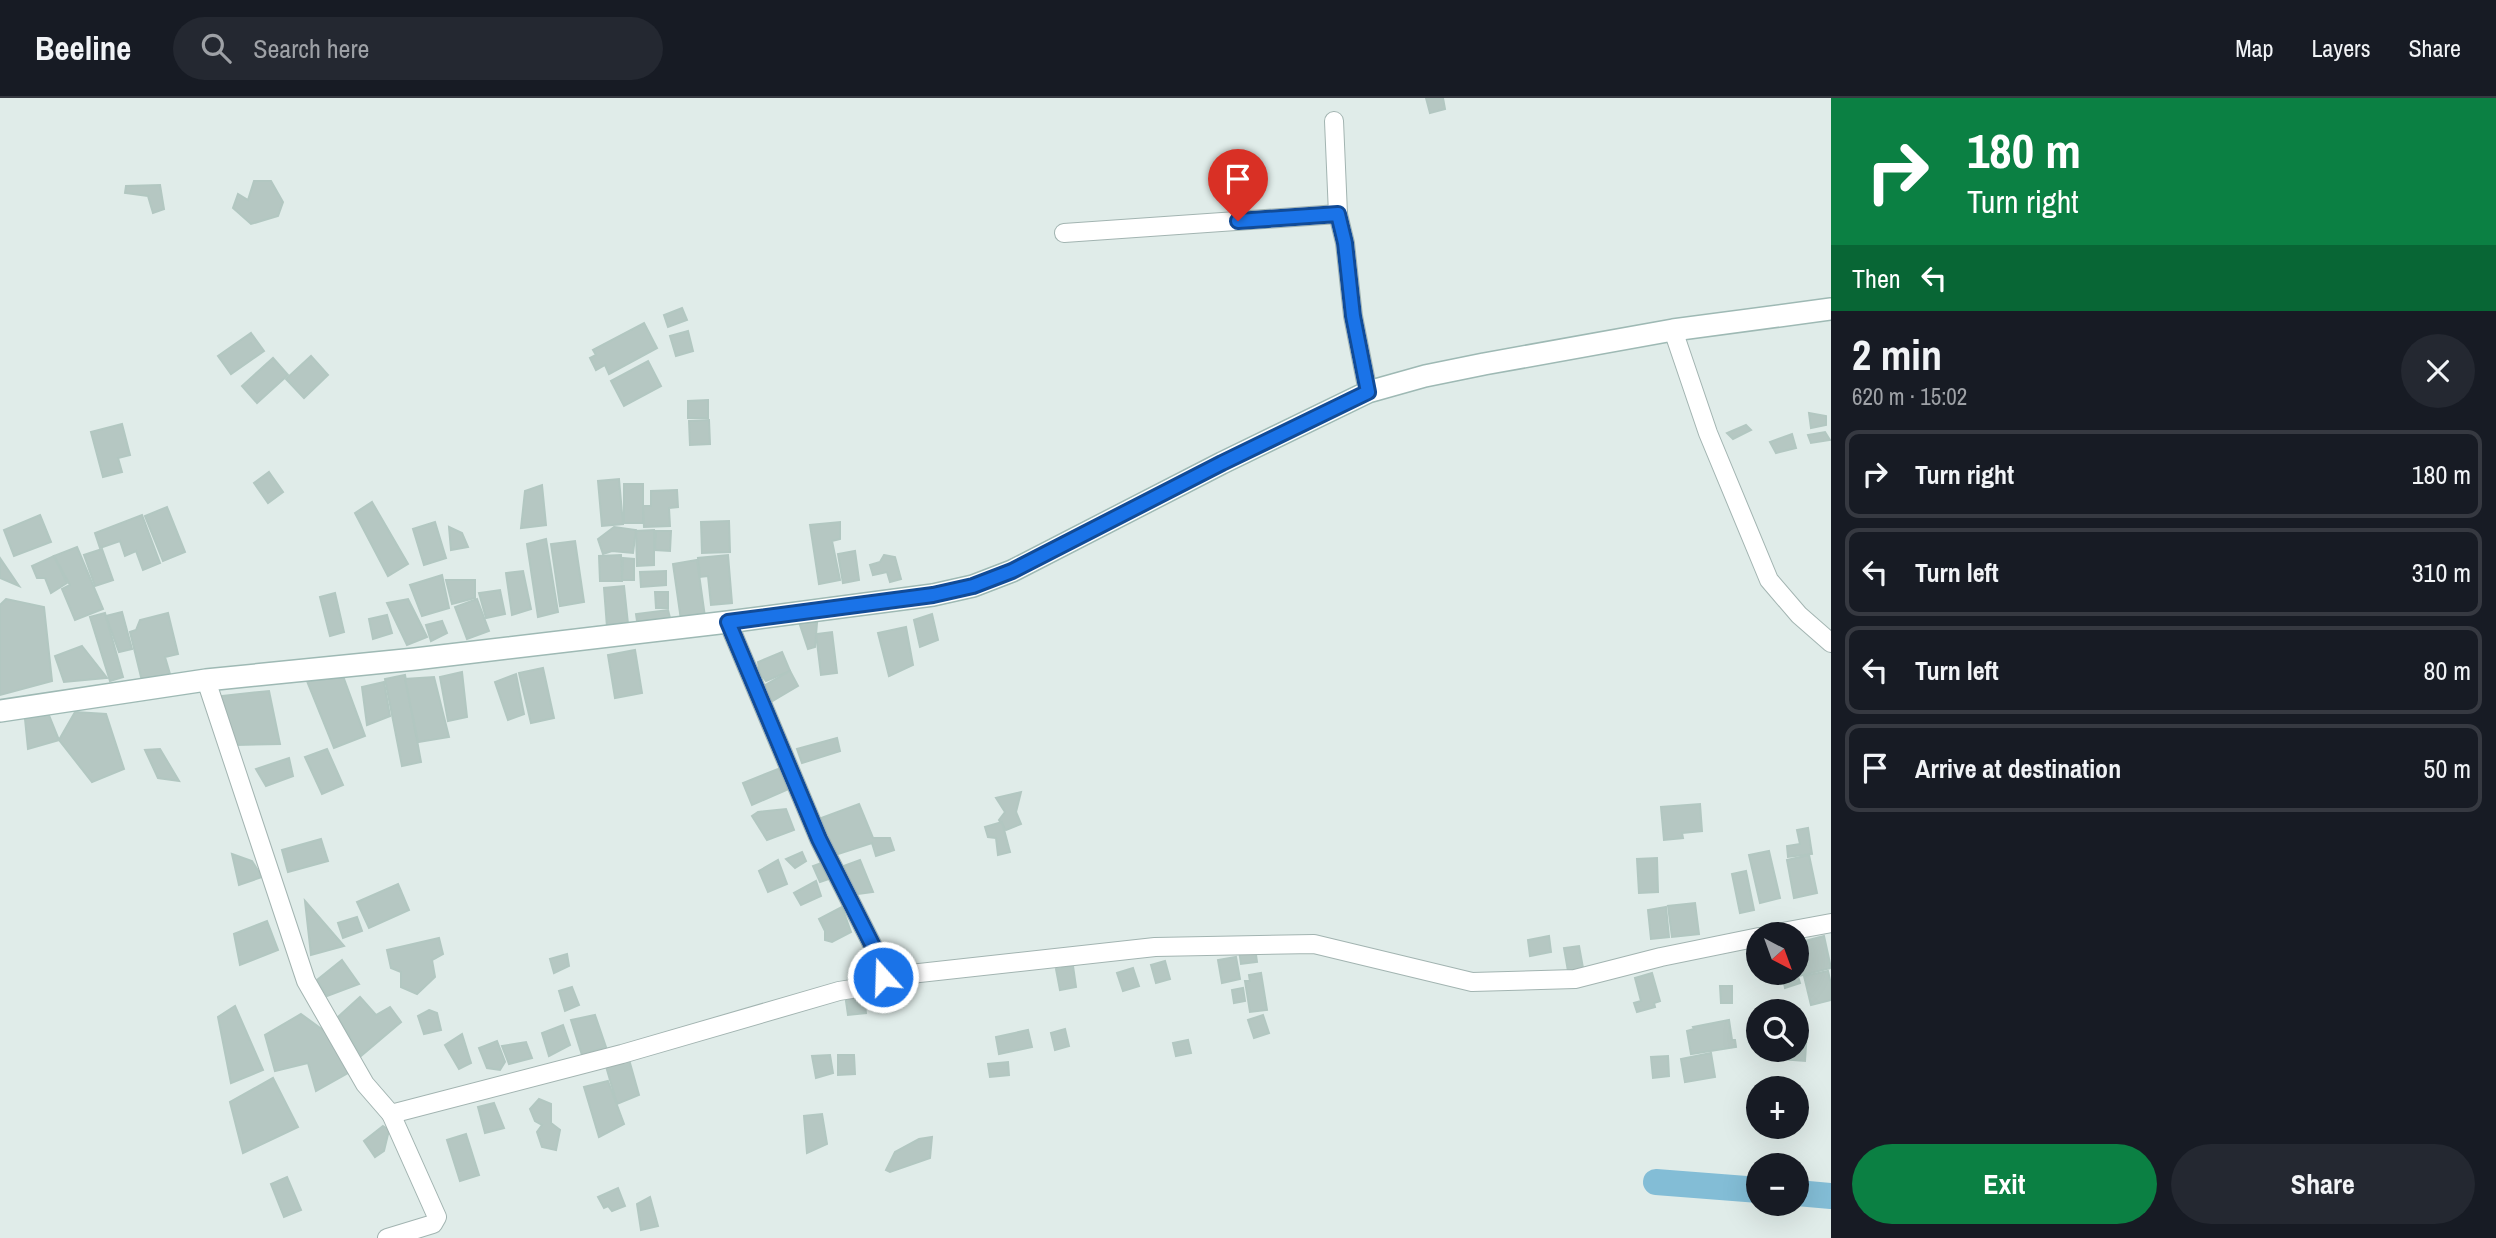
<!DOCTYPE html>
<meta charset="utf-8">
<style>
body{margin:0;font-family:"Archivo Narrow",sans-serif;background:#242831;color:#f1f3f6;height:100vh;display:flex;flex-direction:column;font-size:26px;white-space:nowrap}
*{box-sizing:border-box;margin:0}
p{font-size:23px;color:#9ea1a6}
.icon{flex:none;width:38px;height:38px;fill:none;stroke:currentColor;stroke-width:2;stroke-linecap:round;stroke-linejoin:round}
.map{position:relative;flex:1;overflow:hidden}
.sheet{display:flex;flex-direction:column;background:#171b24;width:665px}
.sheet>*{flex:none}
.guide{background:#0b8043;color:#fff;overflow:hidden}
.needle{width:46px;rotate:139deg}
.controls{position:absolute;left:1746px;top:824px;display:grid;gap:14px}
.controls a{display:grid;place-items:center;width:63px;height:63px;border-radius:50%;background:#171b24;box-shadow:0 7px 28px #0002;font-size:35px}
.pin{position:absolute;display:grid;place-items:center;width:60px;height:60px;color:#fff;margin:-72px -30px;border-radius:50% 50% 50% 0;rotate:-45deg;box-shadow:0 0 7px #0007}
.pin .icon{rotate:45deg}
.me{position:absolute;width:77px;margin:-38px;rotate:340deg;stroke-linejoin:round;filter:drop-shadow(0 0 5px #0008)}
.turn{display:flex;align-items:center;gap:24px;height:147px;padding:0 21px;font-size:32px}
.turn .icon{width:91px;height:91px;stroke-width:2.5}
.turn b{display:block;font-size:49px;line-height:60px}
.then{display:flex;align-items:center;height:66px;padding:0 21px;background:#0003;gap:14px;font-size:26px}
.round{display:grid;place-items:center;flex:none;width:74px;height:74px;border-radius:37px;background:#242831}
.head{display:flex;align-items:center;justify-content:space-between;height:119px;padding:0 21px}
h1{font-size:42px;font-weight:700;line-height:52px}
.action{display:flex;gap:14px;margin-top:auto;padding:14px 21px}
.action a{flex:1;height:80px;border-radius:42px;background:#0b8043;color:#fff;font-size:28px;font-weight:700;line-height:80px;text-align:center}
.action a+a{background:#242831;color:#f1f3f6}
ul{padding:0;list-style:none}
li{display:flex;align-items:center;gap:21px;height:88px;margin:0 14px 10px;padding:0 7px;border:4px solid #363941;border-radius:14px}
li div{flex:1}
li b{display:block;font-size:26px}
li em{font-style:normal}
header{display:flex;align-items:center;gap:42px;box-sizing:border-box;height:98px;padding:0 35px;background:#171b24;border-bottom:2px solid #363941}
header strong{font-size:33px}
nav{display:flex;gap:38px;margin-inline-start:auto;font-size:24px}
.search{width:490px;height:63px;background:#242831;display:flex;align-items:center;gap:18px;box-sizing:border-box;padding:0 24px;border-radius:38px;color:#9ea1a6;font-size:26px}
main{display:flex;flex:1;min-height:0}
.map>svg:first-child{display:block}
.lines{fill:none;stroke-linecap:round;stroke-linejoin:round}
.river{stroke:#83bdd6;stroke-width:26}
.building{fill:#b5c7c2;stroke:#b2c7c1;stroke-width:2}
.street-casing{stroke:#a2b4b1;stroke-width:20}
.secondary-casing{stroke:#9eb9b4;stroke-width:24}
.street{stroke:#fff;stroke-width:18}
.secondary{stroke:#fff;stroke-width:21}
.route-casing{stroke:#114b97;stroke-width:18}
.route{stroke:#1a73e8;stroke-width:12}
</style>
<header>
<strong>Beeline</strong>
<div class="search"><svg class="icon" aria-label="search" viewBox="0 0 24 24"><circle cx="10" cy="10" r="6"/><path d="M15 15l6 6"/></svg>Search here</div>
<nav><a>Map</a><a>Layers</a><a>Share</a></nav>
</header>
<main>
<div class="map">
<svg width="1831" height="1140" viewBox="0 0 1831 1140">
<rect width="100%" height="100%" fill="#e0ece9"/>
<g class="lines">
<g class="river">
<path d="M1656,1084L1759,1092"/>
<path d="M1797,1095L1831,1098"/>
</g>
</g>
<g class="building">
<path d="M1426,0H1443L1445,11L1430,15Z"/>
<path d="M254,83H271L283,104L278,118L251,126L233,110L238,96L248,102Z"/>
<path d="M160,87L164,111L153,115L148,98L125,95L126,88Z"/>
<path d="M682,210L687,222L668,229L664,217Z"/>
<path d="M644,225L657,250L609,276L605,267L596,272L590,260L596,257L593,252Z"/>
<path d="M688,233L693,253L676,258L670,238Z"/>
<path d="M251,235L264,253L231,276L218,258Z"/>
<path d="M311,258L328,277L304,300L286,281Z"/>
<path d="M273,260L288,277L257,305L242,288Z"/>
<path d="M648,263L661,288L624,308L611,283Z"/>
<path d="M708,302V320H688V303Z"/>
<path d="M1809,315L1826,318V327L1811,330Z"/>
<path d="M709,322L710,346L690,347L689,323Z"/>
<path d="M122,326L130,357L118,360L122,374L103,379L91,334Z"/>
<path d="M1746,327L1751,332L1733,341L1727,335Z"/>
<path d="M1825,334L1830,342L1811,345L1808,337Z"/>
<path d="M1792,336L1796,350L1776,355L1770,344Z"/>
<path d="M269,374L283,394L268,405L254,385Z"/>
<path d="M619,381L623,426L602,428L598,383Z"/>
<rect x="624" y="386" width="19" height="39"/>
<path d="M542,387L546,427L521,430L525,393Z"/>
<path d="M677,392L678,409L669,410L670,428L644,429L643,408H651V393Z"/>
<path d="M372,404L408,466L388,478L355,415Z"/>
<path d="M167,409L185,454L163,463L145,418Z"/>
<path d="M40,417L51,444L14,458L4,432Z"/>
<path d="M142,417L160,465L143,472L136,453L125,458L120,443L100,450L95,435Z"/>
<path d="M729,423L730,454L702,455L701,424Z"/>
<path d="M435,424L446,460L424,467L413,431Z"/>
<path d="M840,424V441L832,443L840,482L819,486L810,427Z"/>
<path d="M449,429L462,435L468,449L451,452Z"/>
<path d="M614,429L636,432L633,455L612,453L603,456L598,441Z"/>
<path d="M654,432V467L637,468L636,433Z"/>
<path d="M656,433H671L670,453L655,452Z"/>
<path d="M546,441L558,514L538,519L527,446Z"/>
<path d="M575,443L584,504L560,508L551,446Z"/>
<path d="M77,449L103,511L75,522L62,491L70,487L54,458Z"/>
<path d="M102,451L113,482L95,488L84,457Z"/>
<path d="M855,453L859,482L843,485L838,456Z"/>
<path d="M621,457L622,483H600L599,458Z"/>
<path d="M728,457L732,505L711,507L708,478L700,479L698,460Z"/>
<path d="M884,457L895,459L901,481L890,484L887,474L873,477L870,467L880,464Z"/>
<path d="M54,458L67,485L51,495L45,480H37L32,468Z"/>
<path d="M0,460L19,488L0,480Z"/>
<path d="M623,460L634,461V482H622Z"/>
<path d="M697,462L705,519L681,522L673,466Z"/>
<path d="M523,473L531,511L512,517L506,475Z"/>
<path d="M666,473V487L641,489L640,474Z"/>
<path d="M442,477L449,510L422,518L410,487Z"/>
<path d="M446,482H475V500L452,506Z"/>
<path d="M624,488L628,526L607,529L604,490Z"/>
<path d="M500,492L505,516L486,520L479,495Z"/>
<path d="M655,494H668V510H656Z"/>
<path d="M335,495L344,534L330,538L320,499Z"/>
<path d="M6,501L44,509L52,583L0,597V507Z"/>
<path d="M408,501L427,539L407,547L387,505Z"/>
<path d="M477,501L489,533L467,541L455,509Z"/>
<path d="M668,512L671,524L638,529L636,516Z"/>
<path d="M122,514L132,551L119,554L106,518Z"/>
<path d="M105,515L123,579L110,583L90,519Z"/>
<path d="M168,515L178,556L165,559L170,576L142,583L130,534L136,532L140,522Z"/>
<path d="M932,516L938,542L920,549L914,522Z"/>
<path d="M387,517L392,535L373,541L369,521Z"/>
<path d="M442,523L447,535L431,543L426,527Z"/>
<path d="M799,524L817,525L815,549L808,551Z"/>
<path d="M906,529L913,567L889,578L878,535Z"/>
<path d="M832,534L837,575L821,577L816,536Z"/>
<path d="M82,548L107,580L64,584L55,558Z"/>
<path d="M635,552L642,595L615,600L608,557Z"/>
<path d="M782,554L790,573L766,583L760,576L758,564Z"/>
<path d="M543,570L554,620L531,625L519,575Z"/>
<path d="M790,573L798,588L771,604L762,589Z"/>
<path d="M462,574L467,619L448,623L440,579Z"/>
<path d="M516,576L524,616L508,622L495,584Z"/>
<path d="M405,577L421,664L402,668L385,581Z"/>
<path d="M343,578L365,638L334,650L307,583Z"/>
<path d="M434,579L449,639L418,644L405,581Z"/>
<path d="M384,584L390,618L367,627L362,589Z"/>
<path d="M269,593L280,646L236,647L221,598Z"/>
<path d="M75,614L106,616L124,671L92,684L59,642Z"/>
<path d="M48,615L59,642L28,651L25,621Z"/>
<path d="M837,640L840,653L802,665L797,651Z"/>
<path d="M160,651L179,683L158,680L145,652Z"/>
<path d="M327,651L343,687L322,696L305,659Z"/>
<path d="M289,660L293,678L266,688L256,671Z"/>
<path d="M783,669L791,690L752,707L743,685Z"/>
<path d="M1021,694L1016,714L1021,726L1006,732L999,722L1005,714L996,700Z"/>
<path d="M859,706L873,740H890L894,752L876,758L872,745L835,757L821,720Z"/>
<path d="M1700,706L1702,733L1682,735L1683,740L1664,742L1661,709Z"/>
<path d="M786,711L794,732L767,742L752,718L758,714Z"/>
<path d="M1002,724L1010,754L998,757L996,740L988,739L985,729Z"/>
<path d="M1808,730L1812,756L1788,759L1787,748L1800,746L1797,732Z"/>
<path d="M321,741L328,763L288,774L282,752Z"/>
<path d="M1769,753L1780,800L1760,805L1749,757Z"/>
<path d="M802,754L806,763L795,770L786,761Z"/>
<path d="M232,756L252,763L262,779L239,787Z"/>
<path d="M1809,757L1817,795L1794,800L1787,762Z"/>
<path d="M1657,760L1658,794L1639,795L1637,761Z"/>
<path d="M778,762L787,786L768,794L759,773Z"/>
<path d="M860,762L873,794L851,797L838,770Z"/>
<path d="M827,763L835,779L820,784L813,768Z"/>
<path d="M1746,773L1754,812L1740,815L1732,776Z"/>
<path d="M816,783L821,798L801,807L794,795Z"/>
<path d="M398,786L409,812L369,830L357,804Z"/>
<path d="M305,803L344,848L311,857Z"/>
<path d="M1695,805L1699,836L1672,839L1668,808Z"/>
<path d="M842,809L851,834L832,844L825,842V833L819,821Z"/>
<path d="M1666,809L1669,839L1651,841L1648,812Z"/>
<path d="M357,819L362,833L343,840L338,825Z"/>
<path d="M267,823L278,852L240,867L234,836Z"/>
<path d="M1549,838L1551,854L1530,858L1528,842Z"/>
<path d="M1824,838L1831,870L1799,878L1797,845Z"/>
<path d="M439,840L443,856L432,862L435,879L417,896L401,889V874L391,870L387,852Z"/>
<path d="M1579,848L1583,870L1568,873L1564,850Z"/>
<path d="M1255,850L1257,864L1241,866L1239,852Z"/>
<path d="M567,856L569,868L554,875L550,861Z"/>
<path d="M1236,859L1240,881L1222,885L1218,862Z"/>
<path d="M342,862L359,886L327,898L317,882Z"/>
<path d="M1165,863L1170,881L1156,885L1151,867Z"/>
<path d="M1073,868L1076,889L1060,892L1056,871Z"/>
<path d="M1133,870L1139,888L1123,893L1117,875Z"/>
<path d="M1828,873L1831,886V902L1811,907L1804,878Z"/>
<path d="M1261,875L1267,912L1250,914L1245,883H1250L1249,877Z"/>
<path d="M1652,875L1660,903L1654,905L1655,909L1637,914L1634,905L1641,903L1635,880Z"/>
<path d="M1777,875H1797L1800,885L1785,890L1784,885L1781,886Z"/>
<path d="M889,880V902L872,903L870,888Z"/>
<path d="M862,886L866,915L848,917L844,889Z"/>
<path d="M1720,888H1732V905H1721Z"/>
<path d="M572,889L579,907L565,913L559,893Z"/>
<path d="M1243,890L1245,903L1234,905L1232,892Z"/>
<path d="M360,899L376,917L390,909L401,924L361,958L338,919Z"/>
<path d="M235,908L263,972L231,985L218,919Z"/>
<path d="M429,912L437,915L441,932L424,936L418,918Z"/>
<path d="M301,916L342,946L348,975L316,993L308,965L275,973L265,937Z"/>
<path d="M595,917L606,949L582,957L571,922Z"/>
<path d="M1263,917L1269,935L1254,940L1248,922Z"/>
<path d="M1729,922L1732,942H1735L1736,949L1691,956L1687,933L1694,931L1693,929Z"/>
<path d="M563,927L570,947L549,958L542,935Z"/>
<path d="M1065,931L1069,948L1055,952L1051,935Z"/>
<path d="M1028,932L1032,949L999,956L996,939Z"/>
<path d="M1797,932H1807L1805,963L1781,961L1782,952H1797Z"/>
<path d="M462,936L471,965L459,971L445,947Z"/>
<path d="M1188,942L1191,955L1176,958L1173,945Z"/>
<path d="M497,943L505,964L500,972L487,970L479,950Z"/>
<path d="M526,944L532,960L509,966L502,948Z"/>
<path d="M1711,955L1715,979L1685,984L1681,961Z"/>
<path d="M830,957L833,975L816,980L812,958Z"/>
<path d="M838,957H854L855,976L838,977Z"/>
<path d="M628,958L639,997L617,1006L605,965Z"/>
<path d="M1668,958L1669,978L1653,980L1651,959Z"/>
<path d="M1008,964L1009,977L990,979L988,966Z"/>
<path d="M273,980L298,1029L243,1055L230,1004Z"/>
<path d="M608,983L624,1026L599,1039L584,989Z"/>
<path d="M539,1001L551,1006V1025L560,1032L556,1052L542,1049L537,1034L542,1027L535,1023L530,1011Z"/>
<path d="M494,1005L504,1030L485,1035L478,1009Z"/>
<path d="M822,1016L827,1046L807,1055L804,1018Z"/>
<path d="M383,1028L389,1032L384,1053L375,1059L364,1043Z"/>
<path d="M466,1036L479,1077L460,1083L447,1042Z"/>
<path d="M932,1039L930,1060L890,1074L886,1072L895,1054L919,1041Z"/>
<path d="M287,1079L301,1112L284,1119L271,1086Z"/>
<path d="M618,1090L625,1108L612,1113L608,1108L604,1110L598,1099Z"/>
<path d="M650,1099L658,1128L641,1132L637,1106Z"/>
</g>
<g class="lines">
<defs>
<g id="street">
<path d="M1334,23L1338,116L1345,145L1353,218L1368,294"/>
<path d="M1064,135L1338,116"/>
<path d="M1673,232L1708,335L1769,482L1799,517L1831,545"/>
<path d="M206,582L306,883L365,986L391,1016L622,956L839,893L870,888L883,879L885,872L819,741L728,524"/>
<path d="M1772,836L1831,825"/>
<path d="M883,879L1155,849L1314,846L1472,884L1575,881L1661,859L1759,839"/>
<path d="M387,1140L433,1126L437,1119L391,1016"/>
</g>
<path id="secondary" d="M0,613L206,582L415,561L728,524L933,497L973,488L1012,473L1222,365L1368,294L1425,278L1484,266L1673,232L1831,211"/>
</defs>
<use href="#street" class="street-casing"/>
<use href="#secondary" class="secondary-casing"/>
<use href="#street" class="street"/>
<use href="#secondary" class="secondary"/>
</g>
<g class="lines">
<defs>
<path id="route" d="M883,879L885,872L819,741L728,524L933,497L973,488L1012,473L1222,365L1368,294L1353,218L1345,145L1338,116L1238,123"/>
</defs>
<use href="#route" class="route-casing"/>
<use href="#route" class="route"/>
</g>
</svg>
<div class="controls">
<a><svg class="needle" viewBox="-14 -14 28 28"><path d="M0-13l5 13h-10z" fill="#e53935"/><path d="M0 13l5-13h-10z" fill="#9ea1a6"/></svg></a>
<a><svg class="icon" aria-label="search" viewBox="0 0 24 24"><circle cx="10" cy="10" r="6"/><path d="M15 15l6 6"/></svg></a>
<a>+</a>
<a>−</a>
</div>
<div class="pin" style="left:1238px;top:123px;background:#d93025"><svg class="icon" aria-label="arrive" viewBox="0 0 24 24"><path d="M6 21V4h12l-3 4 3 4H6"/></svg></div>
<svg class="me" style="left:883px;top:879px" viewBox="-20 -20 40 40"><circle r="17" fill="#1a73e8" stroke="#fff" stroke-width="3"/><path d="M0-11L8 9 0 5-8 9z" fill="#fff"/></svg>
</div>
<section class="sheet">
<div class="guide">
<div class="turn"><svg class="icon" aria-label="right" viewBox="0 0 24 24"><path d="M7 20v-9h11M14 6l5 5-5 5"/></svg><div><b>180 m</b>Turn right</div></div>
<div class="then">Then<svg class="icon" aria-label="left" viewBox="0 0 24 24"><path d="M17 20v-9H6M10 6l-5 5 5 5"/></svg></div>
</div>
<div class="head"><div><h1>2 min</h1><p>620 m · 15:02</p></div><a class="round"><svg class="icon" aria-label="close" viewBox="0 0 24 24"><path d="M6 6l12 12M18 6L6 18"/></svg></a></div>
<ul>
<li><svg class="icon" aria-label="right" viewBox="0 0 24 24"><path d="M7 20v-9h11M14 6l5 5-5 5"/></svg><div><b>Turn right</b></div><em>180 m</em></li>
<li><svg class="icon" aria-label="left" viewBox="0 0 24 24"><path d="M17 20v-9H6M10 6l-5 5 5 5"/></svg><div><b>Turn left</b></div><em>310 m</em></li>
<li><svg class="icon" aria-label="left" viewBox="0 0 24 24"><path d="M17 20v-9H6M10 6l-5 5 5 5"/></svg><div><b>Turn left</b></div><em>80 m</em></li>
<li><svg class="icon" aria-label="arrive" viewBox="0 0 24 24"><path d="M6 21V4h12l-3 4 3 4H6"/></svg><div><b>Arrive at destination</b></div><em>50 m</em></li>
</ul>
<div class="action"><a>Exit</a><a>Share</a></div>
</section>
</main>
